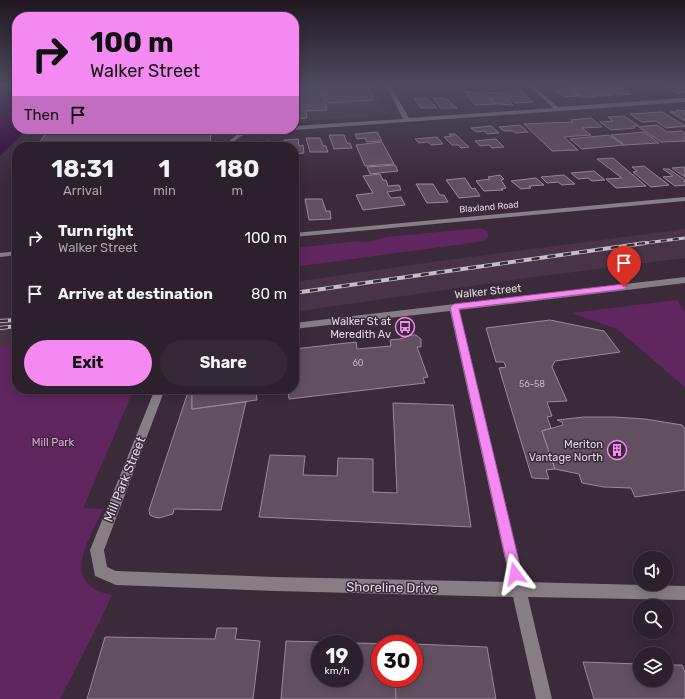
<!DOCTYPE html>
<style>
body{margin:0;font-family:Rubik,sans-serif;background:#342834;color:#f1f3f6;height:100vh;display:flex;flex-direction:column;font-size:15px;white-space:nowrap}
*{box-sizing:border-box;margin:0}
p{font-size:13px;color:#a6a3a9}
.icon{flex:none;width:22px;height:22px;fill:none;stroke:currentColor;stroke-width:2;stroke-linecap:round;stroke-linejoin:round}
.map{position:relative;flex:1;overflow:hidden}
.side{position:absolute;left:12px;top:142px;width:287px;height:252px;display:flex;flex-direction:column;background:#2c202c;border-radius:16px;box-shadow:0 2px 10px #0003,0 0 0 1px #483e48}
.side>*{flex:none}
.top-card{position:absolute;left:12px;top:12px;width:287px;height:122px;border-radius:16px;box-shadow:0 2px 10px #0003,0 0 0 1px #483e48;background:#f389f1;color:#111;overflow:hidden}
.fabs{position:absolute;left:633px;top:551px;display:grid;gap:8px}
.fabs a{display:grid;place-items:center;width:40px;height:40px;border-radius:50%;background:#2c202c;box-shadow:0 2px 10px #0003,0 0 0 1px #483e48;font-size:20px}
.speed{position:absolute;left:311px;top:635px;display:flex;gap:8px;font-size:20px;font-weight:700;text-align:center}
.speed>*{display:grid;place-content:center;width:52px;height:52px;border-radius:50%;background:#2c202c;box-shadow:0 2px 10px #0003,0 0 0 1px #483e48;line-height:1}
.speed small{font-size:10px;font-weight:400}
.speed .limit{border:6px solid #d22;background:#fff;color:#111}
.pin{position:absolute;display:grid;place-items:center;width:34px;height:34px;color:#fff;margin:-41px -17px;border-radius:50% 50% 50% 0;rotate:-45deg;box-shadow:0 0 4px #0007}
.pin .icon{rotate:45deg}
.me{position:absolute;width:44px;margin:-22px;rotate:347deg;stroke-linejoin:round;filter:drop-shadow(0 0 3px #0008)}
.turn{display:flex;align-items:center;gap:14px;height:84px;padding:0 12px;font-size:18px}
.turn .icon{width:52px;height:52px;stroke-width:2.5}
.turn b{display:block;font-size:28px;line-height:34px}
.then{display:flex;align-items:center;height:38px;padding:0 12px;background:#0003;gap:8px;font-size:15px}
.eta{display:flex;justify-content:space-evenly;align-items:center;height:68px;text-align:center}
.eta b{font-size:24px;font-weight:700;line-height:28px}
.button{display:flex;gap:8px;margin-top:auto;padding:8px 12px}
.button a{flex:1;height:46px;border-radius:24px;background:#f389f1;color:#111;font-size:16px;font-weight:700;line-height:46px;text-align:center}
.button a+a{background:#342834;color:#f1f3f6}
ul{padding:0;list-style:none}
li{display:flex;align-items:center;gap:12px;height:56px;padding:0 12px}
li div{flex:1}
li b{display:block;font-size:15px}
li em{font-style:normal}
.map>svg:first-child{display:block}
.built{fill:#483347}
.green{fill:#60265f}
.water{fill:#3a003b}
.building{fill:#625061;stroke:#9c889b;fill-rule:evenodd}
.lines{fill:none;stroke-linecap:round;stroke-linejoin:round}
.minor{fill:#867d85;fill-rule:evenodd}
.rail-far1-casing{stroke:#c8bdc7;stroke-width:3}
.rail-casing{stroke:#c8bdc7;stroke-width:4}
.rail-far1{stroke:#3a2a3a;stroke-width:2;stroke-dasharray:6;stroke-linecap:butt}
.rail{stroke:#3a2a3a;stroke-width:2.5;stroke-dasharray:8;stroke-linecap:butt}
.route{fill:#f389f1;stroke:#9e599d}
.labels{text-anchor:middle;stroke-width:3;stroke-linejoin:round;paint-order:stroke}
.far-street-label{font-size:9px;fill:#e1d7e0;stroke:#3a2a3a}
.number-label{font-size:9px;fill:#c1b5c0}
.street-label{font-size:11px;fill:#e1d7e0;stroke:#3a2a3a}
.poi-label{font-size:11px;fill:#e1d7e0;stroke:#3a2a3a;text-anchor:end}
.park-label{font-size:11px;fill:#f29cef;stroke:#3a2a3a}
.near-street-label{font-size:13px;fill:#e1d7e0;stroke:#3a2a3a}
</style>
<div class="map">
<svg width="685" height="699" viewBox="0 0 685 699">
<rect width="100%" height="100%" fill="#3a2a3a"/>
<g class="built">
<path d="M294,85H373L386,113L379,116L294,122Z"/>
<path d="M685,229V258L527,278L294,312V282L432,262Z"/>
<path d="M17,316V346L0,348V318Z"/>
</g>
<g class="green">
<path d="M480,228L487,231L488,237L485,240L478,242L294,267V248L357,241L369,242L386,237Z"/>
<path d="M677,300L685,312V387L617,329L571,313Z"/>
<path d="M17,345V389H134L83,508L103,509C89,540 58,585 112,595L100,621L60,699H0V347Z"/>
</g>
<path class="water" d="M0,85H17V129H28L0,156Z"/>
<g class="building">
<path d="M294,85H321L327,110L306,111L307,118L294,119Z"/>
<path d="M321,85H367L374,100L328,103Z"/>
<path d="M599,85L613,95L597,96L583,86Z"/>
<path d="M617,85L631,94L618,95L604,86Z"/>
<path d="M668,87H675L682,89L685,92L677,93Z"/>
<path d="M569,88H582L595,97H581Z"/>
<path d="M568,89L578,96L565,97L554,90Z"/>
<path d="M464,91L484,94L496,104L475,105Z"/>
<path d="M521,91L533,102L515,103L506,92Z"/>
<path d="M485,92L504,93L513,105L496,104Z"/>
<path d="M414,98H426L437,108H421Z"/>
<path d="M433,98H445L457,108H441Z"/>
<path d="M677,110L685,111V121L670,112H676Z"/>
<path d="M662,112L685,126L666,128L656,121L642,122L630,114Z"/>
<path d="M624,116L639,126H633L635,128L611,130L600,122L613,121L608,117Z"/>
<path d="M591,118L602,127L582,128L591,135L564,137L578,150L552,151L524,124L573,122L571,120Z"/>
<path d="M520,125L528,132L516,133L513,131H504L499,127Z"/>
<path d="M657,125L667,132L682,131L685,133V141L661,142L639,127Z"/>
<path d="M491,126L499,133L487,134L485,131L476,132L471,128Z"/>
<path d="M49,129H211L210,147H36Z"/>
<path d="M377,132L382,141L367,142L365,138L357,139L355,134Z"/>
<path d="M644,132L659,143L624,145L611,135Z"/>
<path d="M449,134H455L469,147L461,148L458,145H452L444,137L452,136Z"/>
<path d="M329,135H344L347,143H350L352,148L334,149Z"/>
<path d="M609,135L624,145L582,149L570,139Z"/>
<path d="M437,137L443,144L431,145L428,142L419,143L415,139Z"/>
<path d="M306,138H320L323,146H326L328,152H310Z"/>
<path d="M298,139L299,146L303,145L304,153L294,154V147H285L284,140Z"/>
<path d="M496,139L504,147L492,148L489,145L480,146L475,141Z"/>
<path d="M269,141L270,147H255V143Z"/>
<path d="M382,142L394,164L365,166L356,145Z"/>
<path d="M613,158L646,186L616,188L606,179L622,178L597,159Z"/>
<path d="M395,165L398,171L370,174L367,167Z"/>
<path d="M644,166L669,185L651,187L633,172L637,171L632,167Z"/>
<path d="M685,167V177L672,168Z"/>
<path d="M663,169H669L685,180V185L675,186L663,177L673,176Z"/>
<path d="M594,171L605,180L592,181L588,178L578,179L571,173Z"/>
<path d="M380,174L383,180H386L388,186L399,185L401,190L387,192L391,198L401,197L405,205L363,210L356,195L373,193L363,176Z"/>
<path d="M500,175L504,179L501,180L506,188L501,189L503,190L484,191L476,181L490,179L488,177Z"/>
<path d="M564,175L575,184L562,185L558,182L547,183L541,177Z"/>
<path d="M465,178L472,189L475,188L480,196L459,198L446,180Z"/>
<path d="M536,178L544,185L529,186L531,188L521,189L511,181Z"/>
<path d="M416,184H433L440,195H444L448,202L427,203Z"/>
<path d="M305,199H322L326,211H330L331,219L309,220Z"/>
<path d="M550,320L604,331L620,352L555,361L552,367L567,401L547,402L552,416L547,417L551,428L542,431L555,469L546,470L549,479L532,478L499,368L506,367L504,362H496L486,328Z"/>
<path d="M412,335H416L421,339V347H417L428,377L423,378L425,383L289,399L288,389H294V349L356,342L357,349L391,346L390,340L400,339Z"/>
<path d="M189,389H192V409L246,402L221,510L174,509L173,514L159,518L154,517L150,515L149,510Z"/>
<path d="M192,389H256L257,400L192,409Z"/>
<path d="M393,403L453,405L471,527L259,517L270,455L305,456L303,475L337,476L338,458L373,459V492L397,493Z"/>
<path d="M584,417H614L645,419L682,425L685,429V490L635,497L631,488L604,487L582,483L579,474L555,469L542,431L563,425L562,422L557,420Z"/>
<path d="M217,628H237L235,639L260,641L253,699H87L105,637L215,639Z"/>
<path d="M286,641L393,644H380V678H395L396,699H397H281ZM320,644H354V678H320Z"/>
<path d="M414,644L487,647L496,699H396L395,678H414Z"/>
<path d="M583,662L640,664V680H666V665H682L685,672V699H594Z"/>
</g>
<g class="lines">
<g class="minor">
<path d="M386,85H390L409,118L553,108L528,85H532L558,107L685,98V102L294,130L292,129H294V126L403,119Z"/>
<path d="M253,129H282L279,131C264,131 246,130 235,141V147H229V141L239,133Z"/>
<path d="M685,197V201L294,237V233Z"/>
<path d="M17,251V255L0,257V253Z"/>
<path d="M685,277V283L459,310L524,582L685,586V600L528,597L552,699H536L513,597L275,591L116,585L95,576L90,550L155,389H165L104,550L107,567L116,571L275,577L510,582L450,311L294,329V323Z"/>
</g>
<defs>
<path id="rail-far1" d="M637,244L685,238"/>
<g id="rail">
<path d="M294,293L645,243"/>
<path d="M0,321L17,320"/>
<path d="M0,328L17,326"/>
</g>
</defs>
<use href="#rail-far1" class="rail-far1-casing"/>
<use href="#rail" class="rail-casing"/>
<use href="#rail-far1" class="rail-far1"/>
<use href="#rail" class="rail"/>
</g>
<linearGradient id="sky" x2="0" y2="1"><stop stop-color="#201720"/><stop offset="0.47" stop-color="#4f4a60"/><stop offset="1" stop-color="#4f4a60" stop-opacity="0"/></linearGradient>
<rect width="685" height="182" fill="url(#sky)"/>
<path class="route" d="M624,284L626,285V289L459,309L522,574L520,578L515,580L511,578L509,574L450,307L454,304Z"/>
<defs>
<symbol id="bus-ring" viewBox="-11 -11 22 22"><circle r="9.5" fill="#3a2a3a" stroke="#f389f1" stroke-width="1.5"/><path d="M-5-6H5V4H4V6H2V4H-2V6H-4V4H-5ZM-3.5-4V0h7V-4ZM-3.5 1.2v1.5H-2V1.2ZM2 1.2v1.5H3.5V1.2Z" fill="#f389f1"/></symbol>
<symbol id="building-ring" viewBox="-11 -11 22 22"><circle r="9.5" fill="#3a2a3a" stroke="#f389f1" stroke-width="1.5"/><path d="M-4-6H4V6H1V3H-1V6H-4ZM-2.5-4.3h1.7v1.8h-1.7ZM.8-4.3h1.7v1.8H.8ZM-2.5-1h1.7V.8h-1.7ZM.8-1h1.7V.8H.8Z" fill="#f389f1"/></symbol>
</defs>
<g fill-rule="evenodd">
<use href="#bus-ring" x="394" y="316" width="22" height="22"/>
<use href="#building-ring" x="606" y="439" width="22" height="22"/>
</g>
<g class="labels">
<g class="far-street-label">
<text transform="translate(489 207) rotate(-5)" y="3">Blaxland Road</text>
</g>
<g class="number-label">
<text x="358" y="366">60</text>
<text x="532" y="387">56-58</text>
</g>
<g class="street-label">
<text transform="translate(488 291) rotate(-6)" y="4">Walker Street</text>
</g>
<g class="poi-label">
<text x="391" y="325">Walker St at<tspan x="391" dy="13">Meredith Av</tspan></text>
<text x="603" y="448">Meriton<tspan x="603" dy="13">Vantage North</tspan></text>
</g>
<g class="park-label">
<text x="53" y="446">Mill Park</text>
</g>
<g class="near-street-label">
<text transform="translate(124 479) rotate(-68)" y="5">Mill Park Street</text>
<text transform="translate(392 587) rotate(1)" y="5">Shoreline Drive</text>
</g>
</g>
</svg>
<div class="fabs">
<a><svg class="icon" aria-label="sound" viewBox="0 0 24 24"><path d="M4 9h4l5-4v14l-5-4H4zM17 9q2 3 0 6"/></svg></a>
<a><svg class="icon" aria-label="search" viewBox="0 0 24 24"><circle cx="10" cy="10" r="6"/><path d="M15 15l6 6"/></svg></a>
<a><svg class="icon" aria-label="layers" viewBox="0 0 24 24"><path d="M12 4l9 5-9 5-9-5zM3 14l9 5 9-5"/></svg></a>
</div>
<div class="speed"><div>19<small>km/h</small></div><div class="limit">30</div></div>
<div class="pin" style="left:624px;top:287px;background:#d93025"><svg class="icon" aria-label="arrive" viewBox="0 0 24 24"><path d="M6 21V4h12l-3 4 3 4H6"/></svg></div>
<svg class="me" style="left:515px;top:574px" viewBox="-20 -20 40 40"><path d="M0-17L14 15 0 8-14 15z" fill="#f389f1" stroke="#fff" stroke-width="4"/></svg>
<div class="top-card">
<div class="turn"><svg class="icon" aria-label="right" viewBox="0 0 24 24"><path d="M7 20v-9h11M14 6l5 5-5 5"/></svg><div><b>100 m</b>Walker Street</div></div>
<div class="then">Then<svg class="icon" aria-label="arrive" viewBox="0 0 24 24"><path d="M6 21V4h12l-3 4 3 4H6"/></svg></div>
</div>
<section class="side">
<div class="eta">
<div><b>18:31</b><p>Arrival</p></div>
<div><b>1</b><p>min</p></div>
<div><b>180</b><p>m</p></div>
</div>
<ul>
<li><svg class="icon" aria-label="right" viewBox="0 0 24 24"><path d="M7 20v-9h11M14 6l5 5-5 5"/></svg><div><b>Turn right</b><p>Walker Street</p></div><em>100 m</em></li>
<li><svg class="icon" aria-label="arrive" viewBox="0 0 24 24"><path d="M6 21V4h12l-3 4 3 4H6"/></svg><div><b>Arrive at destination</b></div><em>80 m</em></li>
</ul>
<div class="button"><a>Exit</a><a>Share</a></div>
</section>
</div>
